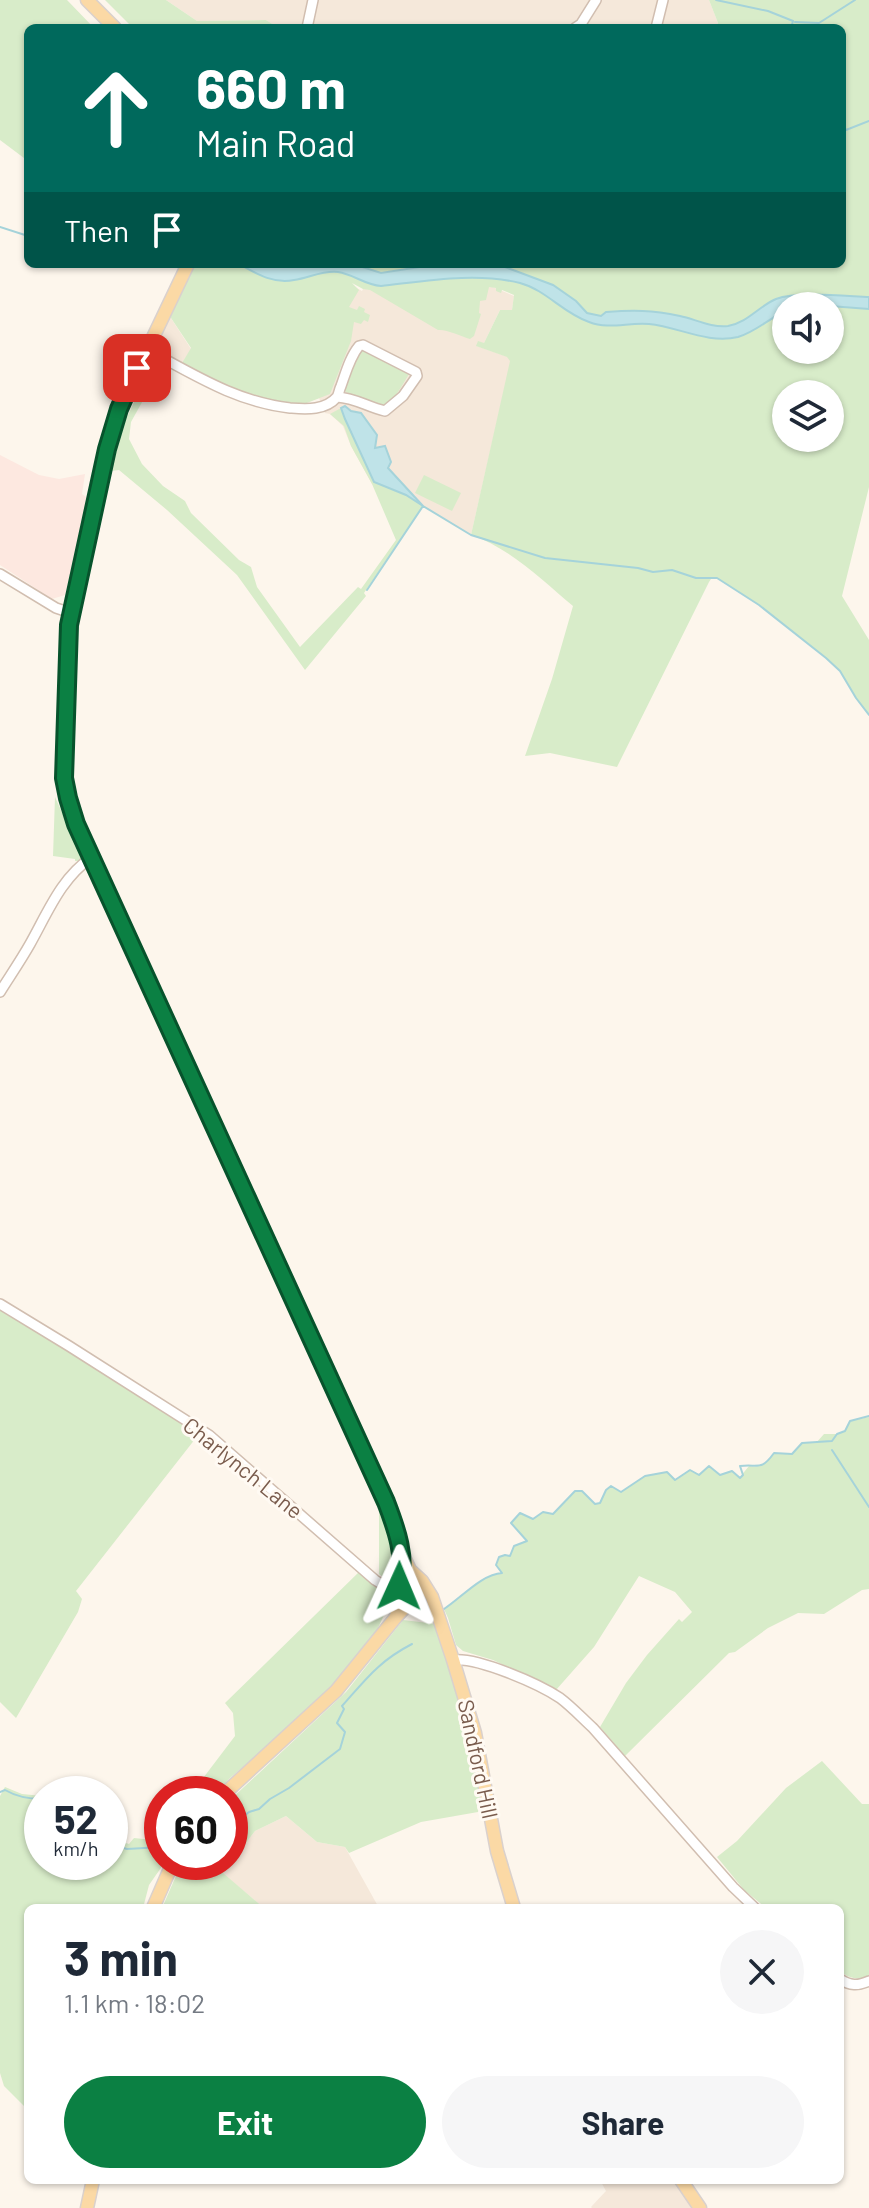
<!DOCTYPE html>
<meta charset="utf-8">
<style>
body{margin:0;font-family:Barlow,sans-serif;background:#f6f6f7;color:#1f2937;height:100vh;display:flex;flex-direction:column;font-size:30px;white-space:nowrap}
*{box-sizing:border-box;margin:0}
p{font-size:26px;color:#747a83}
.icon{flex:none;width:44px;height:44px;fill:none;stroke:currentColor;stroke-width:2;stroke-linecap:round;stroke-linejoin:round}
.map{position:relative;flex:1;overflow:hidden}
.sheet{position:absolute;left:24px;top:1904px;width:820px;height:280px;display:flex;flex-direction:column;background:#fff;border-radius:12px;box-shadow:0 2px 6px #0004}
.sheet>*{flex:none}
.banner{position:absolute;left:24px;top:24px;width:822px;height:244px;border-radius:12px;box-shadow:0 2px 6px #0004;background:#00695c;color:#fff;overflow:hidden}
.fabs{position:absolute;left:772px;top:292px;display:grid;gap:16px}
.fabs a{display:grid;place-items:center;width:72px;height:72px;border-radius:50%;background:#fff;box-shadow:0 2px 6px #0004;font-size:40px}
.speed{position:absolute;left:24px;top:1776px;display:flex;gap:16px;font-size:40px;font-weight:700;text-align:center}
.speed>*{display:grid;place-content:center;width:104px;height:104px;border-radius:50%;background:#fff;box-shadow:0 2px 6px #0004;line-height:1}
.speed small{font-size:20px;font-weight:400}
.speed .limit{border:12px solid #d22;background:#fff;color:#111}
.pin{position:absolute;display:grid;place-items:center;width:68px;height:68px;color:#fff;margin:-34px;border-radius:16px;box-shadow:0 4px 12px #0006}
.me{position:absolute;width:88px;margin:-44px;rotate:1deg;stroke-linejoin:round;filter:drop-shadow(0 0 6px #0008)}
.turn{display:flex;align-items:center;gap:28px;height:168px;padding:0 40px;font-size:36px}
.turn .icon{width:104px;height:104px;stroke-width:2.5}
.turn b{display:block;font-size:56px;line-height:68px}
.then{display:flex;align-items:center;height:76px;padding:0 40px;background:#0003;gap:16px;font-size:30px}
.round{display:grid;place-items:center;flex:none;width:84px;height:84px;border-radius:42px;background:#f6f6f7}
.head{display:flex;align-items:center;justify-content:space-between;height:136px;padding:0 40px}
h1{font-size:48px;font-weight:700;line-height:60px}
.primary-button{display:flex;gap:16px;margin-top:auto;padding:16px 40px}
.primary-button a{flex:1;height:92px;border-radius:48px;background:#0b8043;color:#fff;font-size:32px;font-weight:700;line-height:92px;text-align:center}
.primary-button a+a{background:#f6f6f7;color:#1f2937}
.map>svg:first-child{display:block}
.residential{fill:#f5e8da}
.commercial{fill:#fde8e0}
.green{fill:#d8ecc9;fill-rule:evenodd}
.water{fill:#bfe3e8;stroke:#a5d3da;stroke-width:2}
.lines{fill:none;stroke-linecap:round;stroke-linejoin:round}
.stream{stroke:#a5d3da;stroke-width:2}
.minor-casing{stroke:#d1beb0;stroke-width:12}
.major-casing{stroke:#dad1cd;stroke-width:15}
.minor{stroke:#fff;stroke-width:9}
.major{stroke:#fbd9a5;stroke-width:12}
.route-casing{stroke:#07532c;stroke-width:20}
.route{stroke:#0b8043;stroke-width:14}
.labels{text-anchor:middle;stroke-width:6;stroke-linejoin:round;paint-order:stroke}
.street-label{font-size:22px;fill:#7a5c4d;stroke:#fffaf3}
</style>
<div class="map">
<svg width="869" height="2208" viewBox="0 0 869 2208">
<rect width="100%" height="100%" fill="#fdf6ec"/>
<g class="residential">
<path d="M166,0H709L718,23L717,28H279L266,20L197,21Z"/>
<path d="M493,283V287L514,296L512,310H500L484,343L477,346L508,357L511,360L471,535L414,501L372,484L351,446L343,426L330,414L325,413L319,398L307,402L353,286L362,291L363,289Z"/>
<path d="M165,309L191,349L179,368L146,349Z"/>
<path d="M286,1816L317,1842L345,1847L379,1908H264L222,1873L255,1831Z"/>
<path d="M600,2180H673L692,2208H592L591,2207L606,2191Z"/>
</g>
<path class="commercial" d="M0,455L39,475L59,479L85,474L82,494L86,497L85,511L65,595L52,599L0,565Z"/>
<g class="green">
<path d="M0,0H67L94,28H28V161L0,140Z"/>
<path d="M105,0H166L197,21L266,20L279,28H133Z"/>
<path d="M709,0H869V487L842,596L869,640V715L856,698L840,671L826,658L759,605L717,578L711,579L709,582L617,767L550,753L525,756L552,679L573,606C542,580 510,548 471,535L510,361L507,357L476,346L478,341L484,343L500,310H512L514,295L502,290L501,293L496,291V288L489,287L486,300L480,301L479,313L481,314L474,336L470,339C461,336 446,329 438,330L370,290L363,289L352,283L359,290L349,307L357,310L359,306L365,309L364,312L370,315L368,322L364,320L361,324L354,322L351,341L330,394L294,408H270L179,368L191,348L169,315L195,264H842V28H717L718,23ZM786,306H830V350H786ZM786,394H830V438H786Z"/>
<path d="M362,348L409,374C383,418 386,411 342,390L350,369Z"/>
<path d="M157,357L167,366L161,368L131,422L129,439L142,464L163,486L185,501L191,513L239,560L251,567L257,587L300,647L358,587L361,589L396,540L372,484L351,446L344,426L330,414L341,408L374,482L406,495L423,506L364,593L366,596L305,670L237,575L167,510L119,470L111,471L123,426L151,365L150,359Z"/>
<path d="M424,475L461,493L452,511L415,493Z"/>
<path d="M55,797L81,854L82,857L79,861H75V859L53,856Z"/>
<path d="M0,1309L115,1379L199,1434L76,1591L82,1599L78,1612L16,1718L0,1702Z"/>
<path d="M869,1417V1589L862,1590L824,1614L798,1613L768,1628L735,1652L729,1653L625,1756L600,1727L626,1683L647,1655L679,1619L682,1622L692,1612L675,1592L639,1576L594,1647L556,1690L493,1660L463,1651L456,1645L448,1618L444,1609C462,1598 481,1575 501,1573L496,1565L499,1557L505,1555L510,1556L514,1546L527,1540L511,1523L520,1513L533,1519L543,1512L553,1514L575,1491H582L595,1504L600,1503L606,1490L611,1486L621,1492L645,1476L667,1472L676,1480L690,1470L699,1474L709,1466L720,1475L732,1471L740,1477L749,1466C761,1469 768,1461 774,1453L792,1454L802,1443H816L824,1434H837L845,1431L850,1421Z"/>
<path d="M379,1505C392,1532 396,1552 392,1582L387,1580L379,1574Z"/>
<path d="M360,1571L382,1591L393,1595L374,1637L314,1706L230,1778L215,1794H191L235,1736L233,1713L225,1703Z"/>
<path d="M403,1620L437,1624L455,1676L458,1699L465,1713L481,1790L482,1810L478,1812L421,1822L349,1853L345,1847L317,1842L286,1816L255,1831L223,1873L264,1908H162L182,1862H230V1800L346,1692Z"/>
<path d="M822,1761L862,1804H869V1976C859,1981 848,1978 840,1971V1908H766L744,1890L717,1857L737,1841L786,1788Z"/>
<path d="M5,1787L22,1794L42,1796V1862H110V1838L129,1844L134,1838L162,1841V1862H165L149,1885L143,1908H28V2110L4,2086L0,2073V1796Z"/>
</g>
<g class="water">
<path d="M239,264H353L381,273L439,264H477L505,267L553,285L576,301L587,313L601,316L606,312C634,310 651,310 680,316C695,319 711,328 728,326C747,323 759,306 776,299C797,291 845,296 869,297V309L830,306H786V311C769,318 756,332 738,337C707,344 679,327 649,324C628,322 609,330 589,322C563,313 546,290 520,283C476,272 426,281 381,286C365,285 353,274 338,272C323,270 309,278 294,280C273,284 257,274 239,264Z"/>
<path d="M345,406L351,411L361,413L377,435L375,448L385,446L391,462L388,468L423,506L406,495L374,482L345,419L341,408Z"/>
</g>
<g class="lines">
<g class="stream">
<path d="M716,0L768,11L793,21L791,28"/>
<path d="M795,22L819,23L855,0"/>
<path d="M842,123L846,130L869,121"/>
<path d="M0,227L28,236"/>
<path d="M147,264L170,267L172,264"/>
<path d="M367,590L423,506L471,535L545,558L638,568L653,572L672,570L696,578H717L759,605L826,658L840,671L856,698L869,715"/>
<path d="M832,1450L869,1507"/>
<path d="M444,1609C461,1598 482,1574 502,1573L496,1565L499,1557L505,1555L510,1556L514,1546L527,1541L511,1523L520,1513L533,1519L543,1512L553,1514L575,1491H582L595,1504L600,1503L606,1490L611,1486L621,1492L645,1476L667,1472L675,1480L690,1470L699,1475L709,1466L720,1475L732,1471L740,1478L743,1475L740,1466C759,1464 761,1471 774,1453L792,1454L802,1443L832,1441L837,1434L845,1431L850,1421L869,1416"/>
<path d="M0,1792L5,1790C17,1797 28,1799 42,1799"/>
<path d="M230,1827L249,1812L259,1809L270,1799L289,1788L340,1749L345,1732L337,1723L344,1709L342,1706C366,1679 379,1661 412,1644"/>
<path d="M110,1844L127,1849L162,1847"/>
</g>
<defs>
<g id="minor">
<path d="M307,28L313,0"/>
<path d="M575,28L581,24L596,0"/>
<path d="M656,28L663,0"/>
<path d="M146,349C193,374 236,402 290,408C305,409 325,411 337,397C339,394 339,390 341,386C346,372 350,357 359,346L363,345L416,372L417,376L403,396L385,411C367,407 356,398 337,397"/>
<path d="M0,574L56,608L71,613"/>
<path d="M0,992C10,976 21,960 30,944C48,912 61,878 92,857"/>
<path d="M0,1304L69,1346L209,1435L375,1580L383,1585L399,1589"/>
<path d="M453,1660C478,1657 539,1684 560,1698C572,1707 582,1718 593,1728L733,1887L755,1908"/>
<path d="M840,1979C850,1986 858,1986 869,1981"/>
</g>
<g id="major">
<path d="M87,0L115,28"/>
<path d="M188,264L119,409L107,449L69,625L64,778L71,811L83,839L386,1502C397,1530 402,1555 399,1585C398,1596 399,1605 396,1617"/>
<path d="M402,1553L410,1570L422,1581L432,1597L453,1660L475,1733L497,1851L514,1908"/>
<path d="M224,1794L336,1691L396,1617L412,1600"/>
<path d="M153,1908L173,1862"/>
<path d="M681,2180L700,2208"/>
<path d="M87,2208L93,2180"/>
</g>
</defs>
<use href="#minor" class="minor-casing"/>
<use href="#major" class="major-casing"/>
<use href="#minor" class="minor"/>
<use href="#major" class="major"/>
</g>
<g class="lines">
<defs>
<path id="route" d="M137,368L119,409L107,449L69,625L64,778L68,798L76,824L386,1502C396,1528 407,1558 399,1586"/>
</defs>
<use href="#route" class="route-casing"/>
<use href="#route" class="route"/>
</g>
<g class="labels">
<g class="street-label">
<text transform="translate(243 1468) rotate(39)" y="8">Charlynch Lane</text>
<text transform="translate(478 1759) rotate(78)" y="8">Sandford Hill</text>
</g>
</g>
</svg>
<div class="fabs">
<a><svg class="icon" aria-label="sound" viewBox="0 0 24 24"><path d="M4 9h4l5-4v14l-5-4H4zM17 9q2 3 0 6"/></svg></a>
<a><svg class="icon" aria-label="layers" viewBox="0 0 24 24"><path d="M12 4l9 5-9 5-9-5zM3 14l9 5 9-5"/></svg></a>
</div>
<div class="speed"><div>52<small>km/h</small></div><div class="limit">60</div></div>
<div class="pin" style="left:137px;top:368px;background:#d93025"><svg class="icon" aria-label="arrive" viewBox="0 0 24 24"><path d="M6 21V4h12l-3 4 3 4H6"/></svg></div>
<svg class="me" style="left:399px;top:1586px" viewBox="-20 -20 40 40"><path d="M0-17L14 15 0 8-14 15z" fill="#0b8043" stroke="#fff" stroke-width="4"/></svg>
<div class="banner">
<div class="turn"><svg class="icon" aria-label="ahead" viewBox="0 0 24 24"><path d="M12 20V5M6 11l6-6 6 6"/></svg><div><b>660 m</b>Main Road</div></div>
<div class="then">Then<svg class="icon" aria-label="arrive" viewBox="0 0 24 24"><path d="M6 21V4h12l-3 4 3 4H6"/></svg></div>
</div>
<section class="sheet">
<div class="head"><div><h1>3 min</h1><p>1.1 km · 18:02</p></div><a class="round"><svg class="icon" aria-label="close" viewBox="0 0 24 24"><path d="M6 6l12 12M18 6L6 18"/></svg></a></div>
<div class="primary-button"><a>Exit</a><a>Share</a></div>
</section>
</div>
